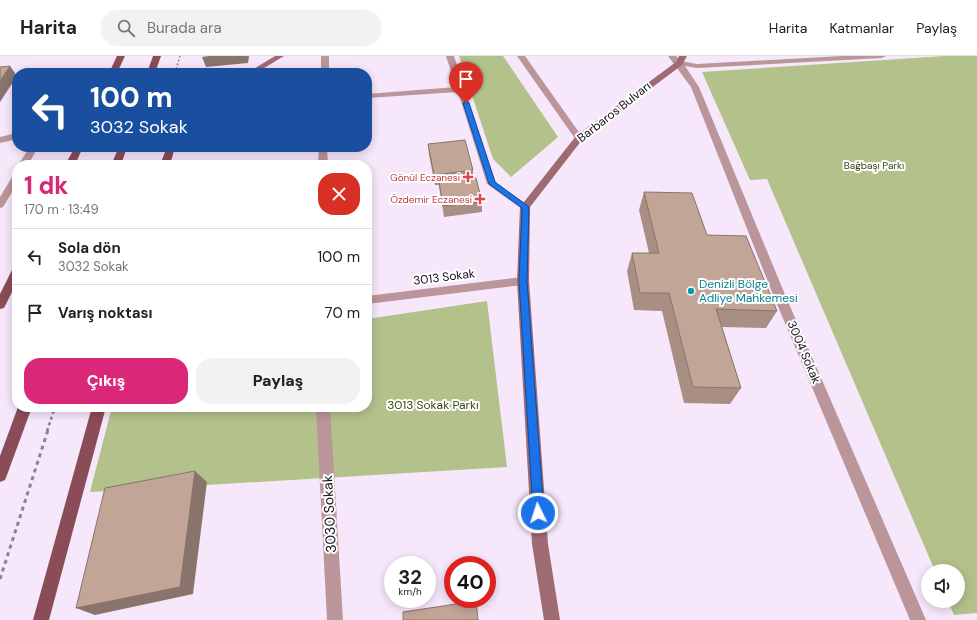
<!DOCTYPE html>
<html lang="tr">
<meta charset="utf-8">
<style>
body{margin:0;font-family:"DM Sans",sans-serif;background:#f2f2f2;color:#222;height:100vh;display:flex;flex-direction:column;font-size:15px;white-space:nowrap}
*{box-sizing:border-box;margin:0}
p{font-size:13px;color:#767676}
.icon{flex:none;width:22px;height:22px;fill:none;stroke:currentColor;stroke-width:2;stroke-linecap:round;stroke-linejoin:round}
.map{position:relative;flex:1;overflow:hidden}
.side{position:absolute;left:12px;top:104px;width:360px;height:252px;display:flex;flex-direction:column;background:#fff;border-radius:16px;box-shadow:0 2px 10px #0003}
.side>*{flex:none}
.guide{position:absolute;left:12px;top:12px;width:360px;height:84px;border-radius:16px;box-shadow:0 2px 10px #0003;background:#1a4fa0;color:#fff;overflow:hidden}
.buttons{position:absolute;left:921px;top:508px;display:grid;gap:8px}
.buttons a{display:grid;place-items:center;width:44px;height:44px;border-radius:50%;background:#fff;box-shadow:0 2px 10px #0003;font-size:20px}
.speed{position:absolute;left:384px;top:500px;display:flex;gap:8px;font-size:20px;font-weight:700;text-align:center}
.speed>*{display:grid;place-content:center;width:52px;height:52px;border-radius:50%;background:#fff;box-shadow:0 2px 10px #0003;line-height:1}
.speed small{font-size:10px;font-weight:400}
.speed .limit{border:6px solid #d22;background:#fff;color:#111}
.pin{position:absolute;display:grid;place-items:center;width:34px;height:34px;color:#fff;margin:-41px -17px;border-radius:50% 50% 50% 0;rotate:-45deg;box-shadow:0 0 4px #0007}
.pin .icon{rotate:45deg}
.me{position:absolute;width:44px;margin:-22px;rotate:356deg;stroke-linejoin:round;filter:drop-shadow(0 0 3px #0008)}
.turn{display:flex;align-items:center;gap:14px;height:84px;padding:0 12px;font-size:18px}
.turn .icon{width:52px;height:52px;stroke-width:2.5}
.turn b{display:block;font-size:28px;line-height:34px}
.round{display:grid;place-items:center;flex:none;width:42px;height:42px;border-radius:16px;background:#f2f2f2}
.headline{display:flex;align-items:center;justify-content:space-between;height:68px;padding:0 12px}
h1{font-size:24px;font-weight:800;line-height:30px;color:#db2777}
.cta{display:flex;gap:8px;margin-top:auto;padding:8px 12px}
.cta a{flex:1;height:46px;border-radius:16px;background:#db2777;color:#fff;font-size:16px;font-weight:800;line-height:46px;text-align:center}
.cta a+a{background:#f2f2f2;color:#222}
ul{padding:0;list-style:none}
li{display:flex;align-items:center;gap:12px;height:56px;padding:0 12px;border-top:1px solid #e0e0e0}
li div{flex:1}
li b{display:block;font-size:15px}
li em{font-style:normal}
header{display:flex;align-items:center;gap:24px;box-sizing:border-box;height:56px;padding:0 20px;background:#fff;border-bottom:1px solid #e0e0e0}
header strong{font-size:19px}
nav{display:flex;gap:22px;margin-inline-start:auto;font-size:14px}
.search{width:280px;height:36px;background:#f2f2f2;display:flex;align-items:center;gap:10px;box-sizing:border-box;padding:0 14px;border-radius:16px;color:#767676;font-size:15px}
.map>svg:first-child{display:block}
.green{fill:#b3c18b}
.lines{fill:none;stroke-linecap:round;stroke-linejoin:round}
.path-far2{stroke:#8e8291;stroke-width:1.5;stroke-dasharray:2 2;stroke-linecap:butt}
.path-far1{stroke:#8e8291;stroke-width:2.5;stroke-dasharray:3 3;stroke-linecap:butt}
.path{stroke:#8e8291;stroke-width:3;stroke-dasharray:4 4;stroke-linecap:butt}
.street{fill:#ba959a;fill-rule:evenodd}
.secondary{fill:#9f6b72;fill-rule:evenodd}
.primary{fill:#8a4c56;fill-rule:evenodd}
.wall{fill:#a88e83}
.shaded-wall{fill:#88746a}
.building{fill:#c3a598;stroke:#88746a}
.route{fill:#1a73e8;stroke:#114b97}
.health-dot{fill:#e0444e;stroke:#fff;stroke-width:1.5}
.culture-dot{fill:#0f9aa8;stroke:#fff;stroke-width:1.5}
.labels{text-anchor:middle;stroke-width:4;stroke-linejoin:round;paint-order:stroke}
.far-park-label{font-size:10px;fill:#3a440d;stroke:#fff}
.far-health-label{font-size:10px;fill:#be3a42;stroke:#fff;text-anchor:end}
.street-label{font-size:12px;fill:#140d16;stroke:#fff}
.culture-label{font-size:12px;fill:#0d838f;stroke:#fff;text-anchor:start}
.park-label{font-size:12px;fill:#3a440d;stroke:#fff}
.near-street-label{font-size:14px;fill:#140d16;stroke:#fff}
</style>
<header>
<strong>Harita</strong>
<div class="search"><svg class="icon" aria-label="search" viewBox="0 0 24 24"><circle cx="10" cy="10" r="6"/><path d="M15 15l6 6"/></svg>Burada ara</div>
<nav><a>Harita</a><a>Katmanlar</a><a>Paylaş</a></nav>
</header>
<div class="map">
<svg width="977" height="564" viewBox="0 0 977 564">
<rect width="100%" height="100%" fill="#f6e7fb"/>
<g class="green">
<path d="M459,0H503L558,81L511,121L493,103Z"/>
<path d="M945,0H977V557L954,559L948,545H958V515H935L767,123L750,124L702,16Z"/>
<path d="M487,245L507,411L90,436L112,351H367V263Z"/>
</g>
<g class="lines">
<path class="path-far2" d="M175,17L180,0"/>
<path class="path-far1" d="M47,375L55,351"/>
<path class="path" d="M0,523L48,374"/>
<g class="street">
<rect x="321" y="0" width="8" height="17"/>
<path d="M446,0H454L496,127L528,149L530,151L528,153H522L487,128L458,36L367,42V38L456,31Z"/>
<path d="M517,0H525L583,82L582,84H576Z"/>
<path d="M668,0H676L681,5L697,8L842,0H886L882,2L697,12L685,10L699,31L786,241L926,564H910L774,241L691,31Z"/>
<path d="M17,77V83L0,87V81Z"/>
<path d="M30,91H38L28,109H18Z"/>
<path d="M319,91H327L328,109H318Z"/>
<path d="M17,117V128L3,151L0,152V141L14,118Z"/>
<path d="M523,221L529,225L523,229L367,248V240Z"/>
<path d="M316,351H330L343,564H327Z"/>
</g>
<g class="secondary">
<path d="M275,0H284L256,17H247Z"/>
<path d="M679,0H687L682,9L582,84L530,151L529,225L548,488L560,564H544L532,488L517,225L520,151L576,80L676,6Z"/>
</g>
<g class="primary">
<path d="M117,0H125L117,17H109Z"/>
<path d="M153,0H161L155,17H147Z"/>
<path d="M75,91H83L75,109H65Z"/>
<path d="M119,91H127L121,109H111Z"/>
<path d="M167,91H175L170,109H160Z"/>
<path d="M17,211V226L4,252L0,253V238L13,212Z"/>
<path d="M18,351H32L7,419L5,424L0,426V400Z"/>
<path d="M92,351H106L49,564H33Z"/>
</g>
</g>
<g class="wall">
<path d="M428,88L473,114V122L482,146V156L444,161L440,136L439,129H435L429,99Z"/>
<path d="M644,136L707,179L777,255L766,272L722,271L741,332L730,348L684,347L662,255L634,254L627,215L632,197H649L639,154Z"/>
</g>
<g class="shaded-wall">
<path d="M209,0H249L248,7L206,11L202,1Z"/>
<path d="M10,10L17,20L0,46V25Z"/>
<path d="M195,415L207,426L193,538L95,559L76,552Z"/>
</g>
<g class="building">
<path d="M10,10L0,25V11Z"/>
<path d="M465,84L473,114L434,119L428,88Z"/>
<path d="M476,122L482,146L443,150L439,126Z"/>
<path d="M644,136L692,137L707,179L746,180L777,255L716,253L741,332L693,331L669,237H640L632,197H659Z"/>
<path d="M195,415L180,531L76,552L105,432Z"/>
<path d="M476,545L478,564H403V556Z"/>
</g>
<path class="route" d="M466,45L469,47L495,126L529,151L527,225L544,457L542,461L538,463L534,461L533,457L519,225L522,152L489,128L463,47Z"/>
<g class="health-dot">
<path d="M466 115h4v4h4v4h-4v4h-4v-4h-4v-4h4z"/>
<path d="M478 137h4v4h4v4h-4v4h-4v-4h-4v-4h4z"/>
</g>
<circle class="culture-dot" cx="691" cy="235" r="4"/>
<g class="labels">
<g class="far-park-label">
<text x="874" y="113">Bağbaşı Parkı</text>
</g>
<g class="far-health-label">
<text x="460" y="125">Gönül Eczanesi</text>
<text x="472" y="147">Özdemir Eczanesi</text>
</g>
<g class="street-label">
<text transform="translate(614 56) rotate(-38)" y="4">Barbaros Bulvarı</text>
<text transform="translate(444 221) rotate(-7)" y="4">3013 Sokak</text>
<text transform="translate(804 296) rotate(67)" y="4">3004 Sokak</text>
</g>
<g class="culture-label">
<text x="699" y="232">Denizli Bölge<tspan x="699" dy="14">Adliye Mahkemesi</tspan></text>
</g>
<g class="park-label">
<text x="433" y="353">3013 Sokak Parkı</text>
</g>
<g class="near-street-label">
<text transform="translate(329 458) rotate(-93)" y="5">3030 Sokak</text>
</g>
</g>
</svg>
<div class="buttons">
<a><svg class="icon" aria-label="sound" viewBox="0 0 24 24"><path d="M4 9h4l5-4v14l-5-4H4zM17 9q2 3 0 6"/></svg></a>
</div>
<div class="speed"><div>32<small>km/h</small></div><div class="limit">40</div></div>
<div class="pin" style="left:466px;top:47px;background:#d93025"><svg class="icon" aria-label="arrive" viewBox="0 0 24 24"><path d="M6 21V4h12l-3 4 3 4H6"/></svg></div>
<svg class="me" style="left:538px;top:457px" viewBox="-20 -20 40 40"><circle r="17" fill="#1a73e8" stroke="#fff" stroke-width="3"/><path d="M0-11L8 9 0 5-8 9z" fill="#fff"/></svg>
<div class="guide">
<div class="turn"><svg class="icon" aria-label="left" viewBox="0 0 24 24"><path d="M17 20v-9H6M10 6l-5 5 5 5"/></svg><div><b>100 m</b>3032 Sokak</div></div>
</div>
<section class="side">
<div class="headline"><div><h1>1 dk</h1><p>170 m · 13:49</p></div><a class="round" style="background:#d93025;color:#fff"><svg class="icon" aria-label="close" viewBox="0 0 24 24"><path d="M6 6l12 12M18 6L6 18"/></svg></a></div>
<ul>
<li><svg class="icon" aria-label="left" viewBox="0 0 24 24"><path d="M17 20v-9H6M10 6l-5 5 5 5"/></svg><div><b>Sola dön</b><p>3032 Sokak</p></div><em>100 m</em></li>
<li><svg class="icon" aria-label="arrive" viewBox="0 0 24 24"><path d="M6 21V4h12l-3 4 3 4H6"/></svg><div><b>Varış noktası</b></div><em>70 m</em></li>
</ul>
<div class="cta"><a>Çıkış</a><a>Paylaş</a></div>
</section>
</div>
